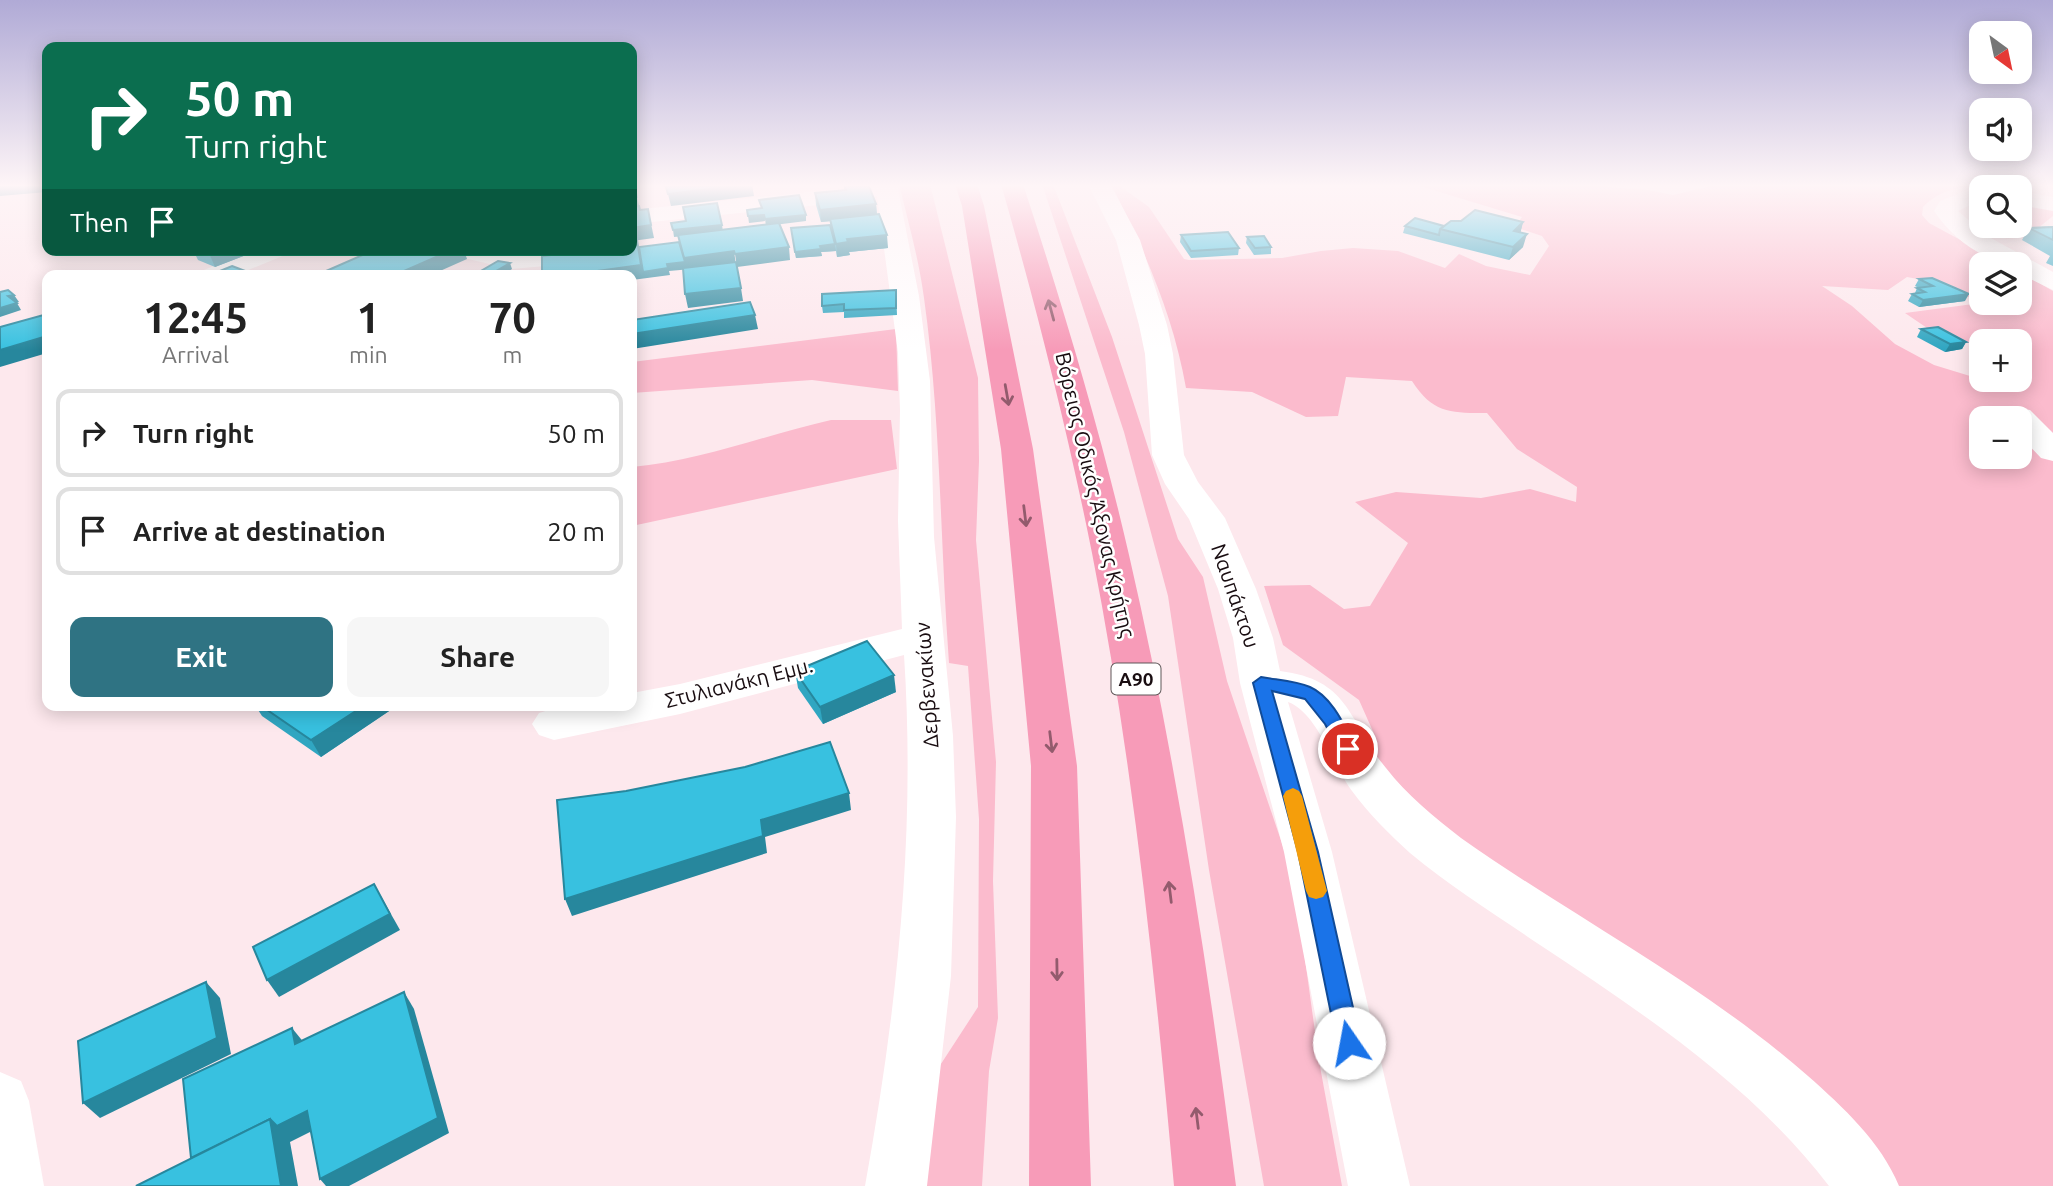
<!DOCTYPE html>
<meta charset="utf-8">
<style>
body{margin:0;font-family:Ubuntu,sans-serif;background:#f6f6f6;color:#222;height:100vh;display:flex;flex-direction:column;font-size:26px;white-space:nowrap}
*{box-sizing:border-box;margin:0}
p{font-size:23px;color:#767676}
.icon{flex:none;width:38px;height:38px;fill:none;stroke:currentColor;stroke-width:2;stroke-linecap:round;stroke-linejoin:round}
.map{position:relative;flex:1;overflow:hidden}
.details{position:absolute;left:42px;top:270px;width:595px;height:441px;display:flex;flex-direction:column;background:#fff;border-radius:14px;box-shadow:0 4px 18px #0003}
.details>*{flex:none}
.guide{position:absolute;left:42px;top:42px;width:595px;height:214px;border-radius:14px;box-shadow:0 4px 18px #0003;background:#0b6e4f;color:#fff;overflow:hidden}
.needle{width:46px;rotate:147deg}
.controls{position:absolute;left:1969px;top:21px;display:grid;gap:14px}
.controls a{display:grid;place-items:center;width:63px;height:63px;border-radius:14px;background:#fff;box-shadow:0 4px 18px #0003;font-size:35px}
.pin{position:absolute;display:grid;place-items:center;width:60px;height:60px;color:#fff;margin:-30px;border:4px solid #fff;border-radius:50%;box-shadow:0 2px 7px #0007}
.me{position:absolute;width:77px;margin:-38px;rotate:348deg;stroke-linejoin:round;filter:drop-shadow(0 0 5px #0008)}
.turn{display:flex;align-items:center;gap:24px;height:147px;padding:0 28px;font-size:32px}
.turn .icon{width:91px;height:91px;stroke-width:2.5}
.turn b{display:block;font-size:49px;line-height:60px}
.then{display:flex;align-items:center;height:66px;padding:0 28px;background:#0003;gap:14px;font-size:26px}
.eta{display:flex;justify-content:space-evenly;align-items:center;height:119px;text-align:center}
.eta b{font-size:42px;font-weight:700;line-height:49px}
.cta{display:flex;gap:14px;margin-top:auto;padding:14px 28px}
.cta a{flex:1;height:80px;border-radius:14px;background:#2f7383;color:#fff;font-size:28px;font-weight:700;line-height:80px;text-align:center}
.cta a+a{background:#f6f6f6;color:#222}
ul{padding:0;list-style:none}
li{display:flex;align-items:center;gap:21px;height:88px;margin:0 14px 10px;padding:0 14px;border:4px solid #e0e0e0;border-radius:14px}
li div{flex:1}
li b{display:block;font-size:26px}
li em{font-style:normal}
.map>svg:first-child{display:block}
.green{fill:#fbbbcd;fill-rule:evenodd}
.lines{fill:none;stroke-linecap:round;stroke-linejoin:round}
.street{fill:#fff;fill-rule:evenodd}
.highway{fill:#f79bb8;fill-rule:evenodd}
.wall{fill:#30a6c1}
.shaded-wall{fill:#27879d}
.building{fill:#38c1e0;stroke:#27879d;stroke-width:2}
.oneway{stroke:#935b6d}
.route{fill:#1a73e8;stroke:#114b97;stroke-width:2}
.slow{fill:#f59e0b}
.labels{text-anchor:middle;stroke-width:5;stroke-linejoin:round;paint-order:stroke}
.shield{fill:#fff;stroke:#5e5658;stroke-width:2}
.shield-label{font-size:19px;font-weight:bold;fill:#190d11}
.street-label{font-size:21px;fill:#190d11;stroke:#fff}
</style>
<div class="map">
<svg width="2053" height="1186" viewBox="0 0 2053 1186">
<rect width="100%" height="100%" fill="#fde8ed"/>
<g class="green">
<path d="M899,184H930L978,378L979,461L976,540L996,762L993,881L998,1018L989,1071L982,1186H922L939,1067L978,1007L979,819L968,666L949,663C940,542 941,419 924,298C919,260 908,221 899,184Z"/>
<path d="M1042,184H1053L1112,337L1178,539L1203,577L1227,681L1294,879L1319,1061L1342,1186H1264L1209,870L1168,596L1124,432Z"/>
<path d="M1111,184H1117L1149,207L1184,259L1189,260L1282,258L1321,251L1353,248L1398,251L1445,268L1459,254L1486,266L1530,275L1549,246L1542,236L1515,227L1522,217L1413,184H1574L1648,190L1673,195L1719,184L1754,187L1756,184H2001L2012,187C1979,187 1947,182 1923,207L1922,215L1929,223L2005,264H1981V303H2020V272L2053,291V1186H1885L1458,845L1368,752L1375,736L1359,700L1283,645L1264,586L1310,585L1344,609L1370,606L1408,543L1355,502L1396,492L1481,498L1530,489L1576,502L1577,487L1517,449L1487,413C1452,413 1433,414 1412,381L1346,377L1338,416L1306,417L1252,392L1186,388C1173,314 1144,250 1111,184ZM1907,277L1940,283L1981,303L1905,313L1930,330L1981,347V341H2020V368L2030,375L2006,387L1934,365L1895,344L1852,306L1822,286L1888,290ZM1981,418H2020V457H1981Z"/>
<path d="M2020,200L2053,207V216L2038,228L2053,235C2024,236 1983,249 1969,215L1981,202V226H2020Z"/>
<path d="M896,329L898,391L812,380L632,393V362Z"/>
<path d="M831,420H891L897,469L632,526V467C700,461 765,435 831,420Z"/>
</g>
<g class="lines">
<g class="street">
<path d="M875,184H897L919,296L930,381L934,537L953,736L956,817L951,976L927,1186H865C897,1010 916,835 904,655L680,714L554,740L539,735L532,724L539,713C569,703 600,705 632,705V693L680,684L902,629L898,521L900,410L898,353L877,196L868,200L632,224V210L868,186L876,188Z"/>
<path d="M1088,184H1110L1140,240L1167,325L1173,354L1184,455L1198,482L1225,518L1256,589L1273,638L1280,671C1351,680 1347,720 1386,768C1407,795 1434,817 1461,838C1576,919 1702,983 1808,1076C1843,1107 1881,1142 1899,1186H1829C1753,1086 1644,1014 1540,945C1496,915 1451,887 1410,853C1389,834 1369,814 1352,791C1334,767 1317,712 1288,702L1332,852L1410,1186H1348L1284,852L1240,683L1233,638L1218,589L1189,519L1165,484L1152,455L1145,354L1139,325L1116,240Z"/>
<path d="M1981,185L1989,187H1981V200L1958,211L1987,236L2053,272V290L2020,274V264C1985,264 1953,239 1934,211L1940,201Z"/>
<path d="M2020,191L2053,197V211L2020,205Z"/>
<path d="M253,250H288L285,255L236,275H200L204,270Z"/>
<path d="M448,250H496L511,253L602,250L605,255L602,260L593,262L511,269L451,255Z"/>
<path d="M2019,408L2030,410L2053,433V461L2041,458L2020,436V418L2003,417L2008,410Z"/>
<path d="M0,1072L21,1081L29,1101L44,1186H0Z"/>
</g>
<g class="highway">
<path d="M955,184H977L984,206L1033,449L1077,766L1091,1186H1029L1031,766L1001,449L962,206Z"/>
<path d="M1001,184H1023C1063,307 1100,429 1129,555C1177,763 1209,974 1236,1186H1174C1155,974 1133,762 1092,553C1067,428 1036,306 1001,184Z"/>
</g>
</g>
<g class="wall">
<path d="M844,185L876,204L877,215L888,248L849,252L850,255L837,257L836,251L821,252L822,256L796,258L791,228L831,225L830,221L821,222L816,205L815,193L844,190Z"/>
<path d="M1523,222L1520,233L1523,247L1509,260L1403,233L1405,226H1444Z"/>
<path d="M2053,226V266L2046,263L2050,256L2022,240L2029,228Z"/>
<path d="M1181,235L1239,248L1238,255L1191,258L1180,242Z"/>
<path d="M1247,237L1271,247V254L1254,255L1246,243Z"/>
<path d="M193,250H259L215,267L198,260Z"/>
<path d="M497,250H550L498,253Z"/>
<path d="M1919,279L1965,301L1919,307L1908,301L1912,294L1915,293L1917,288H1919L1915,286Z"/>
<path d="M896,290L897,315L844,318V312L823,313L822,306Z"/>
<path d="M1921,329L1966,342L1962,349L1945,352L1917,337Z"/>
<path d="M795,671L896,692L823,724L798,688Z"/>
<path d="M255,705H398L321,757L262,716Z"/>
</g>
<g class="shaded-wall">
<path d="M0,184H47V192L0,196Z"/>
<path d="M752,184L754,196L671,206L668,194Z"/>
<path d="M637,197L640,210L632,211V198Z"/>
<path d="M876,204L877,217L821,222L820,210Z"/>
<path d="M648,209L654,238L632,241V228Z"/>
<path d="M764,215L765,221L749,223L748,216Z"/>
<path d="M806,215V221L766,226L765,219Z"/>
<path d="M1523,222L1520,235L1514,231Z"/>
<path d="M722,225L723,232L674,237L673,230Z"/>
<path d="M1527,234L1523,247L1509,260L1513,247Z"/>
<path d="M887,235L888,248L849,252L850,255L837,257L836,244L847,239Z"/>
<path d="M835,244L836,251L821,252L822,256L796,258L795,252L820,246Z"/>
<path d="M789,247L790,260L737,267L735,254Z"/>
<path d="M217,250H259L215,267L209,253Z"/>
<path d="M452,250H464L467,259L431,275H395Z"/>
<path d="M734,251L736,265L669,271L670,275L632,280V275H568L640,253L667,264L684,258Z"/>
<path d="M510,263L512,269L503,275H489Z"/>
<path d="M741,288L743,301L688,308L685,294Z"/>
<path d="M1969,294L1965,301L1919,307L1923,300Z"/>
<path d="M14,295L19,302L13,303L8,296Z"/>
<path d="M17,303L21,310L0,317V308Z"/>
<path d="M755,315L758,329L632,349V334Z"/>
<path d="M47,336V353L0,367V350Z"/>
<path d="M1966,342L1962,349L1945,352L1950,344Z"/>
<path d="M894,675L896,692L823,724L820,707Z"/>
<path d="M365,705H398L321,757L311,740Z"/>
<path d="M849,793L851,810L765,837L767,853L572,916L565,899L761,820Z"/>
<path d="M374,884L400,930L279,997L267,980Z"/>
<path d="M206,982L220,998L231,1054L100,1118L83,1103Z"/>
<path d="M404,992L414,1009L449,1133L349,1186H326L320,1179Z"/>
<path d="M292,1028L305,1044H295Z"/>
<path d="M307,1111L320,1127L290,1142L298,1186H281L270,1119Z"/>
</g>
<g class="building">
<path d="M632,184H634L637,197L632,198Z"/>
<path d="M665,184H752L668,194Z"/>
<path d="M852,184H868L876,204L820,210L815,193L846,190L844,185Z"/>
<path d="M799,195L806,215L765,219L764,215L748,216L747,210L762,208L759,200Z"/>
<path d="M717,203L722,225L673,230L671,223L686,221L683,207Z"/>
<path d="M639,206L640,210L648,209L651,225L632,228V207Z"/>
<path d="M1475,210L1523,222L1514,231L1527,234L1513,247L1440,229L1451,221H1461Z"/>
<path d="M879,214L887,235L847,239L848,242L836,244L830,219Z"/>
<path d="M1415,218L1444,226L1440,229L1439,235L1405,226Z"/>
<path d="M779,223L789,247L735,254L734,251L684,258L678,235Z"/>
<path d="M830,225L835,244L820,246L821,249L795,252L791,228Z"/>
<path d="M2053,227V240L2029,228Z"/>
<path d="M1228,232L1239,248L1191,251L1181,235Z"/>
<path d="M1264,236L1271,247L1255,248L1247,237Z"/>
<path d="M637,240L641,265L568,275H542V256L550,255V251L558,250H632V241Z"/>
<path d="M679,242L685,262L667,264L668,268L643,272L639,247Z"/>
<path d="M200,250H217L209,253Z"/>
<path d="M374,250H452L395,275H317Z"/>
<path d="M498,261L510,263L489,275H474Z"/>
<path d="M736,262L741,288L685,294L683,268Z"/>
<path d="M232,266L256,275H210Z"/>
<path d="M256,271L267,275H256L251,273Z"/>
<path d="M1932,278L1969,294L1923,300L1912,294L1925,292L1917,288L1933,286L1919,279Z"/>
<path d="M8,290L14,295L8,296L17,303L0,308V292Z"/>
<path d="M896,290V308L844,310V304L822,306V294Z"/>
<path d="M750,302L755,315L632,334V320Z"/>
<path d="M47,314V336L0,350V327Z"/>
<path d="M1938,327L1966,342L1950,344L1921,329Z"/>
<path d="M867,641L894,675L820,707L795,671Z"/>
<path d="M260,705H365L311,740Z"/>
<path d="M830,742L849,793L761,820L763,836L565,899L557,800L626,791L745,767Z"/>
<path d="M374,884L390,914L267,980L253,947Z"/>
<path d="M206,982L217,1038L83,1103L78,1041Z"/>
<path d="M404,992L438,1118L320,1179L307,1111L277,1126L270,1119L191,1158L183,1079L292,1028L295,1044Z"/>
<path d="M270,1119L281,1186H136Z"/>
</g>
<defs><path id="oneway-shaft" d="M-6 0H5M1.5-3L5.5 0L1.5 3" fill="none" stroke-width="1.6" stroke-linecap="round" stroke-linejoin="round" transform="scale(1.75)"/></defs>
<g class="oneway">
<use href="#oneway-shaft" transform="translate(1051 310) rotate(-105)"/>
<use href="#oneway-shaft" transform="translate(1007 395) rotate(80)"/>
<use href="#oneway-shaft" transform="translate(1025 516) rotate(83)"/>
<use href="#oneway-shaft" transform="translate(1051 742) rotate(83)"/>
<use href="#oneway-shaft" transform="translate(1170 892) rotate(-97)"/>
<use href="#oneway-shaft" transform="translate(1057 970) rotate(89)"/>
<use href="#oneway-shaft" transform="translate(1197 1118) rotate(-97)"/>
</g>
<linearGradient id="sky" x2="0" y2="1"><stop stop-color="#b0aad6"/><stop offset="0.53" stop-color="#fef5f7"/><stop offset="1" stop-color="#fef5f7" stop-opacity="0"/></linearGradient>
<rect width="2053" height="350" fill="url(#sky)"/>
<path class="route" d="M1261,677C1277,680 1296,681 1310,687C1333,697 1346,729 1357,749L1354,754H1341L1325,724L1305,699L1272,691L1318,852L1361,1043L1357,1051L1349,1054L1341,1051L1337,1043L1298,852L1253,683Z"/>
<path class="slow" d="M1293,788L1299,791L1302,796L1327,891L1323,897L1316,899L1309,897L1306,891L1283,796L1286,791Z"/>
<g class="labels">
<rect class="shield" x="1111.5" y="663.5" width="49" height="31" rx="5"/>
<g class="shield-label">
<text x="1136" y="686">Α90</text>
</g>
<g class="street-label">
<text transform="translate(1095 495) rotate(77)" y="7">Βόρειος Οδικός Άξονας Κρήτης</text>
<text transform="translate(1235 596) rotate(71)" y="7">Ναυπάκτου</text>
<text transform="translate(739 683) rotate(-14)" y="7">Στυλιανάκη Εμμ.</text>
<text transform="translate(927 685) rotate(-94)" y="7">Δερβενακίων</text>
</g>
</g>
</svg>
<div class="controls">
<a><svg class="needle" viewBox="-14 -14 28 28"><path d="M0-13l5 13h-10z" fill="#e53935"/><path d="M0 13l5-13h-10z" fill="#767676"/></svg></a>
<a><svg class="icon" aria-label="sound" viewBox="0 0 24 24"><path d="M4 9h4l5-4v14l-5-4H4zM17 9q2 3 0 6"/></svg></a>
<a><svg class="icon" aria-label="search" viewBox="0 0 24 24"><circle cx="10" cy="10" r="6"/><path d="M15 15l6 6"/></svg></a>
<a><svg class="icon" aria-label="layers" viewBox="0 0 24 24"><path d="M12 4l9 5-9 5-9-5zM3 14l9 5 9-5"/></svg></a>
<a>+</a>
<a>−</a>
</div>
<div class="pin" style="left:1348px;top:749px;background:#d93025"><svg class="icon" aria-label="arrive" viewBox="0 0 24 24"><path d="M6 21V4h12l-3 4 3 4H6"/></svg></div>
<svg class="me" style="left:1349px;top:1043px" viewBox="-20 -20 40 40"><circle r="19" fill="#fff"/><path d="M0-13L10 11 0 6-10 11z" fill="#1a73e8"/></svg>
<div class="guide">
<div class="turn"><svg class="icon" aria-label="right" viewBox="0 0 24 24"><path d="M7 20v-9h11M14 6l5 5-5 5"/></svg><div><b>50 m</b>Turn right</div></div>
<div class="then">Then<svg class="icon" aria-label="arrive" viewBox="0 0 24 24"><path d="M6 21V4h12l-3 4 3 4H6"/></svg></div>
</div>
<section class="details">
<div class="eta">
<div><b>12:45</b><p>Arrival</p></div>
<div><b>1</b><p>min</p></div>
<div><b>70</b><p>m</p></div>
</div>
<ul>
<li><svg class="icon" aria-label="right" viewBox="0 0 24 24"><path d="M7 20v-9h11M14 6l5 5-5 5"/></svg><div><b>Turn right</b></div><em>50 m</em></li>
<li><svg class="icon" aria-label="arrive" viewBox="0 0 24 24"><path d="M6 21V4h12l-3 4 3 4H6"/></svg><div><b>Arrive at destination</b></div><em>20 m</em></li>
</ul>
<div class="cta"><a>Exit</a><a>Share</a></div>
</section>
</div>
